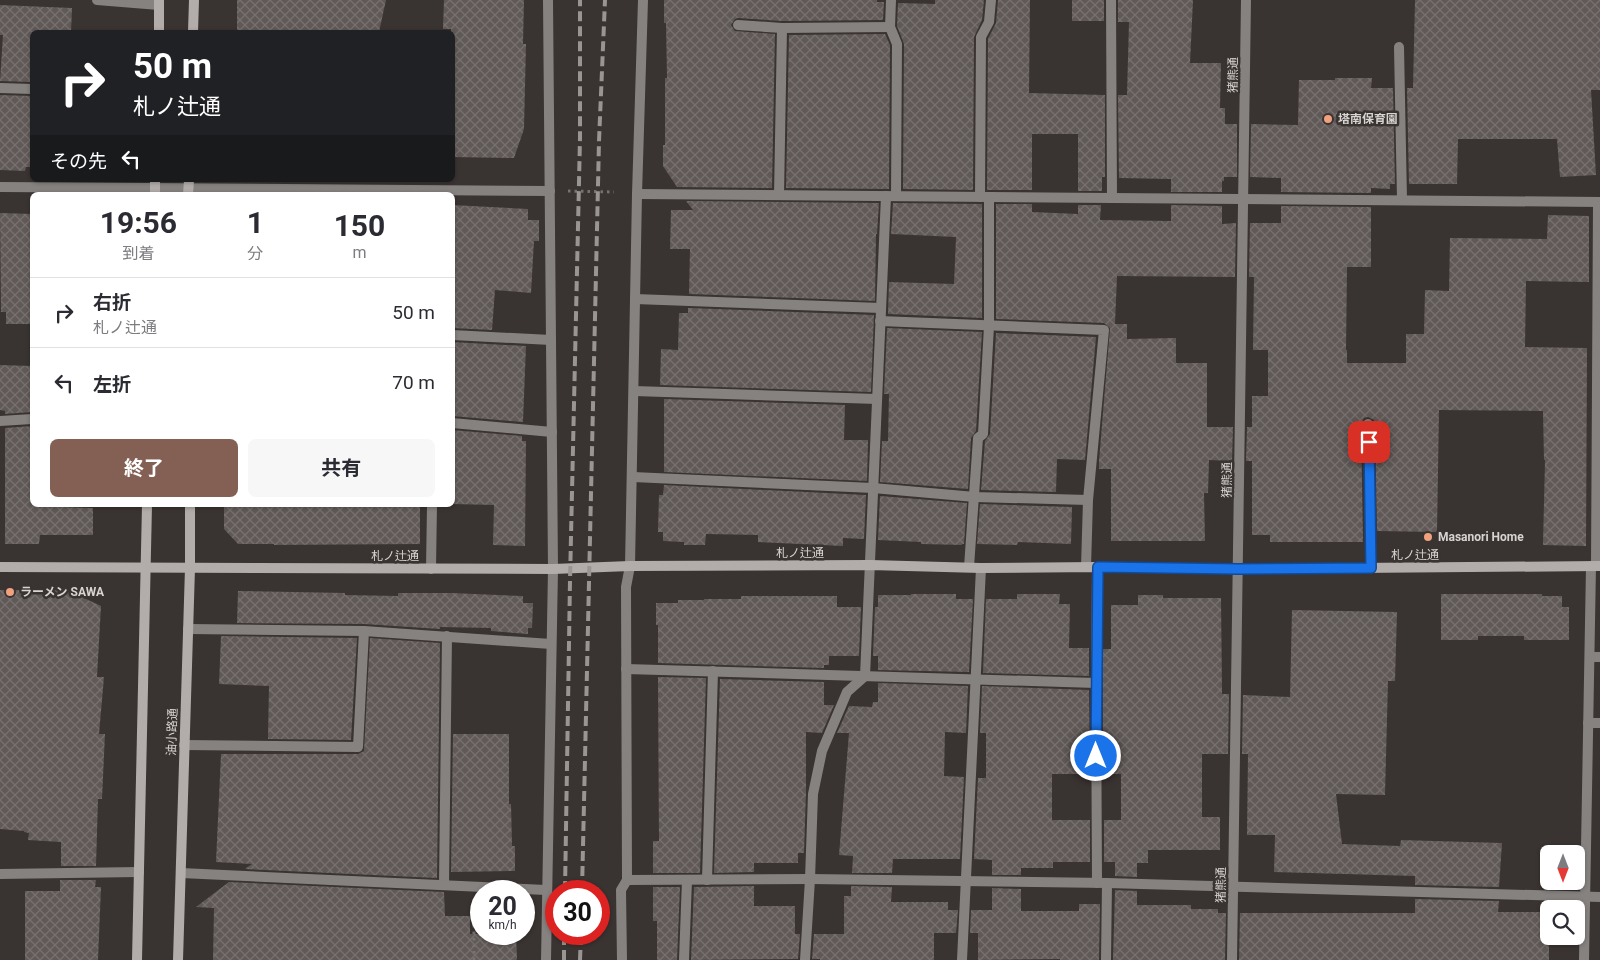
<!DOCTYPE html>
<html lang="ja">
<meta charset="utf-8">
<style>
body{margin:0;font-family:Roboto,"Noto Sans JP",sans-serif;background:#f7f7f7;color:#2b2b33;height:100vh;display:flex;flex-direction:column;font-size:19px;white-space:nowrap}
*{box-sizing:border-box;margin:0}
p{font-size:16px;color:#7c7c81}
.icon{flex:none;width:28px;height:28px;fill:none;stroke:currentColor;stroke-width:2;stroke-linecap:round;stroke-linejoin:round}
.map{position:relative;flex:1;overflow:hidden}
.drawer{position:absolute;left:30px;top:192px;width:425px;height:315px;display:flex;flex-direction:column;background:#fff;border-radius:8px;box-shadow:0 1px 4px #0004}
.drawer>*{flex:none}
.hud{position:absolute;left:30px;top:30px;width:425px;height:152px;border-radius:8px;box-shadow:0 1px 4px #0004;background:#202124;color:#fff;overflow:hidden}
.needle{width:32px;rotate:180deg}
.tools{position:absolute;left:1540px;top:845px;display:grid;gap:10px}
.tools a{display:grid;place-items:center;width:45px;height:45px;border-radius:8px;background:#fff;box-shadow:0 1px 4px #0004;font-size:25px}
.speed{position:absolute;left:470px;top:880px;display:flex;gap:10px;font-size:25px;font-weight:700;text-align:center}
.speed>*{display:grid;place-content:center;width:65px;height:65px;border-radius:50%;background:#fff;box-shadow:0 1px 4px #0004;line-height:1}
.speed small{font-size:12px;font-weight:400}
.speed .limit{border:8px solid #d22;background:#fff;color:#111}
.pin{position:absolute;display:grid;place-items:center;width:42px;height:42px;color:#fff;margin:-21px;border-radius:10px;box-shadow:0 2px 8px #0006}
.me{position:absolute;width:55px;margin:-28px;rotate:0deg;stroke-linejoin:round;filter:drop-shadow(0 0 4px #0008)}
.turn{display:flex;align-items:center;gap:18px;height:105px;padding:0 20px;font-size:22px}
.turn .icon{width:65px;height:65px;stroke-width:2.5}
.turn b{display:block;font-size:35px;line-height:42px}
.then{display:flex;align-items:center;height:48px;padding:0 20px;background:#0003;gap:10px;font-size:19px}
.eta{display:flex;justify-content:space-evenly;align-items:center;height:85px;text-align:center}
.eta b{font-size:30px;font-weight:700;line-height:35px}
.button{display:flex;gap:10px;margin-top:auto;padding:10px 20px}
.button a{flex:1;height:58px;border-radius:8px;background:#846054;color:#fff;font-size:20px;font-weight:700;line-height:58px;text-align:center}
.button a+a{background:#f7f7f7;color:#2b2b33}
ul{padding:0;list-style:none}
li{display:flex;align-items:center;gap:15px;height:70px;padding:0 20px;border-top:1px solid #e1e1e2}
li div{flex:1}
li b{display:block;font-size:19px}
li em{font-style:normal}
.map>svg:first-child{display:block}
.building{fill:url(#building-cross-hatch)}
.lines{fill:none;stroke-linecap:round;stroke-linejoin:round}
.path{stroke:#767270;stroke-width:3;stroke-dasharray:2.5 4;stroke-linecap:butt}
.lane{stroke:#858280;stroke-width:10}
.street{stroke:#858280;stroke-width:10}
.secondary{stroke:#b2adab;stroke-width:10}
.rail{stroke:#999593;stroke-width:4;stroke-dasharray:10 5;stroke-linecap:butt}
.route-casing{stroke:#114b97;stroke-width:12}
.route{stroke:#1a73e8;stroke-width:9}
.poi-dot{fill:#f1a17d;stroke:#393331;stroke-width:2}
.labels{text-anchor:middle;stroke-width:5;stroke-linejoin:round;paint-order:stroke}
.street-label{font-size:12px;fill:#d7d4d2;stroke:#393331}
.poi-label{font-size:12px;font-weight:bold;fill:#d7d4d2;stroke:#393331;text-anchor:start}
</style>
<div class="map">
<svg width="1600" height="960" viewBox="0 0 1600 960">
<defs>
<pattern id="building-cross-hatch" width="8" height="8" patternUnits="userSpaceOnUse" patternTransform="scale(1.25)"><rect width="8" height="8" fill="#605957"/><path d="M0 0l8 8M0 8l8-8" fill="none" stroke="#76706e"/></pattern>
</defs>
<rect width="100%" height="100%" fill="#393331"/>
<g class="building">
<path d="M237,0H386L379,32H237Z"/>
<path d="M444,0H524L523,44H526L524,129L514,158L452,157V32H451V29H443Z"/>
<path d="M664,0H877V2H884L883,20L782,21L738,18L735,19L731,25L735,31L775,34L772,188L677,187L663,166V145H665V78H667L666,23H664Z"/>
<path d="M935,0H984L982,20L974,37L973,190L903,189L904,44L897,26L898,3L935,4Z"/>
<path d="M998,0H1030L1029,93L1105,95V177H1102V191H1078V134H1032V190H987L988,39L996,23Z"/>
<rect x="1072" y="0" width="32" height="21"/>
<path d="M1118,0H1193L1190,63H1221L1220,108H1225V124H1237V177H1224V181H1222V192H1171V179L1119,178L1118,95H1127L1129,22H1118Z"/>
<path d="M1415,0H1600V90H1591L1596,175L1560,177L1557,139H1458L1457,184H1409L1407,88H1413Z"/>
<path d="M0,5L72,8L71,32H32V82L0,81L3,35H0Z"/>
<path d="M885,34L890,45L889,189L786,188L789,35Z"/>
<path d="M1335,78H1372L1371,88H1393L1395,184H1390V189L1371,188V193L1281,192V178L1250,177L1251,124L1298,125L1299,80H1335Z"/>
<path d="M0,95L32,96L30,139H32L31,167H26L25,171L0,170Z"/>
<path d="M686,201L879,203L877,234H876L875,301L689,294L690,249H670L671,210H693Z"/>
<path d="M893,203L982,204V318L888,314L889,282L954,284L956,237L891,234Z"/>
<path d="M996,204H1032V212L1078,214V205H1101L1100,220L1171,221V205L1222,206V224L1236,223L1235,277L1117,276L1115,324H1127V339L1176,338V363H1207V427H1233L1232,461L1209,460L1208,493H1204L1205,541H1111V469H1099V461L1110,328L1104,323L996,319Z"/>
<path d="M452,205L528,209V220H539V241H534L531,293L495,290L492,330L452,328L454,288H452Z"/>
<path d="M1281,206L1371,207V267H1347L1346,350H1347V363H1406V334H1424L1425,290L1449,291L1450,238L1547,239L1548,215L1589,216V282L1526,281L1525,347L1587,348L1586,546L1543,545L1545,460H1544L1543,411L1439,410L1437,532L1377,531L1375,424L1374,420L1368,417L1364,418L1361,424L1363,542H1270V535H1252V461H1246L1247,427H1252V396H1268V350H1253L1254,277H1249L1250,223H1281Z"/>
<path d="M0,213L32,214V324H6V312H1Z"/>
<path d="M688,308L874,315L871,392L660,385L661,349L678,350L679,313H688Z"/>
<path d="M887,328L982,332L976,431L971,438L968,489L880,482L882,441H888L889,394H884Z"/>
<path d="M996,333L1096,337L1085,460L1057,459L1056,492L981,490L985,441L990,434Z"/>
<path d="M452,342L526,346L523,422L452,416Z"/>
<path d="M0,365L32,366V412L5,414V411L0,410Z"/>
<path d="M664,399L845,405L844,440H868L867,481L664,472Z"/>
<path d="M32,426V505H63V507L93,508V535H40L39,544H5V428Z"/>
<path d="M452,430L522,436V441H526L525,546L493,545L494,505L452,504Z"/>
<path d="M664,485L866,495L864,539L843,538V546L800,544L758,542V535L706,534L705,545H684V542L663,541V532H658L659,495H663Z"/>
<path d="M880,496L967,503L964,544H962V545L921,544V542L878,540Z"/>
<path d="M980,504L1072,507L1071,544L1018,542L1017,545L977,544Z"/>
<path d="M224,505H420V544L274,545V544H238L224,529Z"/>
<path d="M0,590H59V592H84V598L101,606L97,677H104L99,734H105L102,799H98L96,866H61V842L28,840L29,833L24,832V831L0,829Z"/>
<path d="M238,591L345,593V595L398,596V593H451L523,596V603H533L532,628H528V634L491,631V628L440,627V629L364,624L237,623Z"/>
<path d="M911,594H956V599H973L969,672L878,670V656H873L875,607H878V595H911Z"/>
<path d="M1017,594H1060L1059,604H1070L1069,648H1089V676L983,673L986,599H1017Z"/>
<path d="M1441,594H1542V596H1562V607H1569V640H1524V636H1478V640H1441Z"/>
<path d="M1138,595H1163V598H1221L1222,694H1229L1228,754H1202V817H1220V850H1148V863H1137V877L1115,876V862H1104V820H1121V774H1103V649H1111V605H1138Z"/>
<path d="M741,596H837V607H861L859,656H829V665H824V668L658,663V625H656V603H678V600H704V599H741Z"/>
<path d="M1292,610L1397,612L1395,681H1388L1385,795L1336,794L1342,844L1400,846L1401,840L1502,843L1499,887L1415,885V876L1274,872L1275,835H1247L1248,754H1242L1243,695L1290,697Z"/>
<path d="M221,636L357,638L351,740L268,739L269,686L219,684Z"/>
<path d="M370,638L440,643L437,878L245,869L252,864L216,862L221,754H358L364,751Z"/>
<path d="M658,677L706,678L700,873H653V841H659Z"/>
<path d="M720,679L824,682V705H834L822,733L806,732V792L804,853H798V863H754V872L714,873Z"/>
<path d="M878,683L968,686L966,733L945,732L944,776L964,777L960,859H893L892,873H852L853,856L839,855L849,733H837L849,706L872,707L873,702H878Z"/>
<path d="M982,686L1089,690L1090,774H1052V820H1090V862H1053V868H1021V875H992V860L974,859L978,778H986V733H980Z"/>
<path d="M453,734H509V804H511L512,846H515V871L451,872Z"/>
<path d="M60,880H96L95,887H101L98,960H25V891H60Z"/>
<path d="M229,882L444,892L445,916H470V934H516L517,959L516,960H213L214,908L196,907Z"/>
<path d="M754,886V906H795V934H800L798,959L691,960L694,887Z"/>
<path d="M851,886L892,887L891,902H948V910H958L956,933H934V960H820V959H812L814,934H844V896H851Z"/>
<path d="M653,887H680L677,960H657V921H653Z"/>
<path d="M992,888L1021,889V911H1079V904H1100L1099,960H1060V959L978,960V933H970L971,910H992Z"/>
<path d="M1115,890L1137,891V905H1191V909H1218V913H1226L1225,960H1113Z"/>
<path d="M1415,899L1499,901L1498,912H1549V960H1239L1240,913H1415Z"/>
</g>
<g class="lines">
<g class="path">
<path d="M568,191L614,192"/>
<path d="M564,890L602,889"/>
<path d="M474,960V906"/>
</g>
<g class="lane">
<path d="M97,0L159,5"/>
<path d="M891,0L890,27L897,44L896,196"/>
<path d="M1111,0L1112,198"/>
<path d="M738,25L782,28L890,27"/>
<path d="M1399,47L1402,200"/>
<path d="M779,195L782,28"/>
<path d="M980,197L981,37L989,22L991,0"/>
<path d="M635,299L881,308"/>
<path d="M880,321L1104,330L1088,500L1086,567"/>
<path d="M452,335L551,340"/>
<path d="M634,391L877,399"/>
<path d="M0,421L32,419"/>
<path d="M452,423L552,432"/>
<path d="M1368,424L1371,568"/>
<path d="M633,477L873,488L975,497L1088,500"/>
<path d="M1596,566L1598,202"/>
<path d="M969,567L978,438L983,434L989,326V197"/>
<path d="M431,569L432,505"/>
<path d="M188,629L364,631L551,644"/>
<path d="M1590,657H1600"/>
<path d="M865,676L886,196"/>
<path d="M1588,723H1600"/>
<path d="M184,745L358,747L364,631"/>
<path d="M707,880L713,671"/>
<path d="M444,885L447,636"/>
<path d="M684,960L687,880"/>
<path d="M1106,960L1107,883"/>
</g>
<g class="street">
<path d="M0,88L32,89"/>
<path d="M0,187L550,191"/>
<path d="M637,194L1600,202"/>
<path d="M626,669L1096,683"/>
<path d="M181,873L546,890"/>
<path d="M0,874L139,872"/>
<path d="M627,880L810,879L1107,883L1600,897"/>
<path d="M1097,883L1096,683L1097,567"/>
<path d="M546,960L553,569L548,0"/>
<path d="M622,960L621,890L627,880L626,587L630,566L637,194L643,0"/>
<path d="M805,960L810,879L813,794L822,751L847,692L865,676"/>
<path d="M962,960L981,568"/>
<path d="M1232,960L1246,0"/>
<path d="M1584,960L1591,566"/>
</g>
<g class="secondary">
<path d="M159,32V0"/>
<path d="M193,32L194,0"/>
<path d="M155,195V180"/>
<path d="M188,195L189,180"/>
<path d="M0,567L553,569L630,566L870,565L981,568L1097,567L1238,569L1600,566"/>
<path d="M137,960L147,505"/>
<path d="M178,960L190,568V505"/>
</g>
<g class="rail">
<path d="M565,891L570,581L580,138V0"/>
<path d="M582,891L599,141L605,0"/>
<path d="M564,960V934"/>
<path d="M580,960L581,934"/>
</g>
</g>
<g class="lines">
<defs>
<path id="route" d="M1096,756L1098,567L1238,569L1371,568L1369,442"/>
</defs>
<use href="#route" class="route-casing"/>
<use href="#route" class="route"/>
</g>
<g class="poi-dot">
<circle cx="1328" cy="119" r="5"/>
<circle cx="1428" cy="537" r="5"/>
<circle cx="10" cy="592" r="5"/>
</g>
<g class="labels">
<g class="street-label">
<text transform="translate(1233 75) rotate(-89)" y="4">猪熊通</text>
<text transform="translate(1227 480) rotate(-89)" y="4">猪熊通</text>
<text x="800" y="557">札ノ辻通</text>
<text x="1415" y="559">札ノ辻通</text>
<text x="395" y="560">札ノ辻通</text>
<text transform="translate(172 732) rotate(-88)" y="4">油小路通</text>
<text transform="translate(1221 885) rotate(-89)" y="4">猪熊通</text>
</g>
<g class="poi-label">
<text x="1338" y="123">塔南保育園</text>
<text x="1438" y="541">Masanori Home</text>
<text x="20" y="596">ラーメン SAWA</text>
</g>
</g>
</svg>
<div class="tools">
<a><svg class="needle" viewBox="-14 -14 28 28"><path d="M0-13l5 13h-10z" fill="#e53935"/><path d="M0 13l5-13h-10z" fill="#7c7c81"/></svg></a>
<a><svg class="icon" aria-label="search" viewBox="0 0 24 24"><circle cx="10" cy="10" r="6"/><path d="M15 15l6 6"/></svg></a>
</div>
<div class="speed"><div>20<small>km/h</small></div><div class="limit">30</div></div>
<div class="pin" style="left:1369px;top:442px;background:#d93025"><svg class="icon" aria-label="arrive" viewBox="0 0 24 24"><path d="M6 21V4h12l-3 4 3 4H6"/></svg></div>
<svg class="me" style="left:1096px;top:756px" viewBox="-20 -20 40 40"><circle r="17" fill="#1a73e8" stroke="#fff" stroke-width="3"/><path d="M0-11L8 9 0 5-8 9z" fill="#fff"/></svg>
<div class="hud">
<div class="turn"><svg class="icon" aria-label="right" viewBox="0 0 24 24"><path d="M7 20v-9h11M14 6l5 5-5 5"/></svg><div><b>50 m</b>札ノ辻通</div></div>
<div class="then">その先<svg class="icon" aria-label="left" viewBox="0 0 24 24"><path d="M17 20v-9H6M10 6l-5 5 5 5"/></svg></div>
</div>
<section class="drawer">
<div class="eta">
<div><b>19:56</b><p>到着</p></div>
<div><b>1</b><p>分</p></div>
<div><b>150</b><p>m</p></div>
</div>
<ul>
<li><svg class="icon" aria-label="right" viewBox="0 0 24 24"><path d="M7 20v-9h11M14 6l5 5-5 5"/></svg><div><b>右折</b><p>札ノ辻通</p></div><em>50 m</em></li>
<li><svg class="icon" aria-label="left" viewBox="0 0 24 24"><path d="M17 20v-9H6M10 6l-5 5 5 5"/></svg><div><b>左折</b></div><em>70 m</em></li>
</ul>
<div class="button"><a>終了</a><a>共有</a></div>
</section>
</div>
